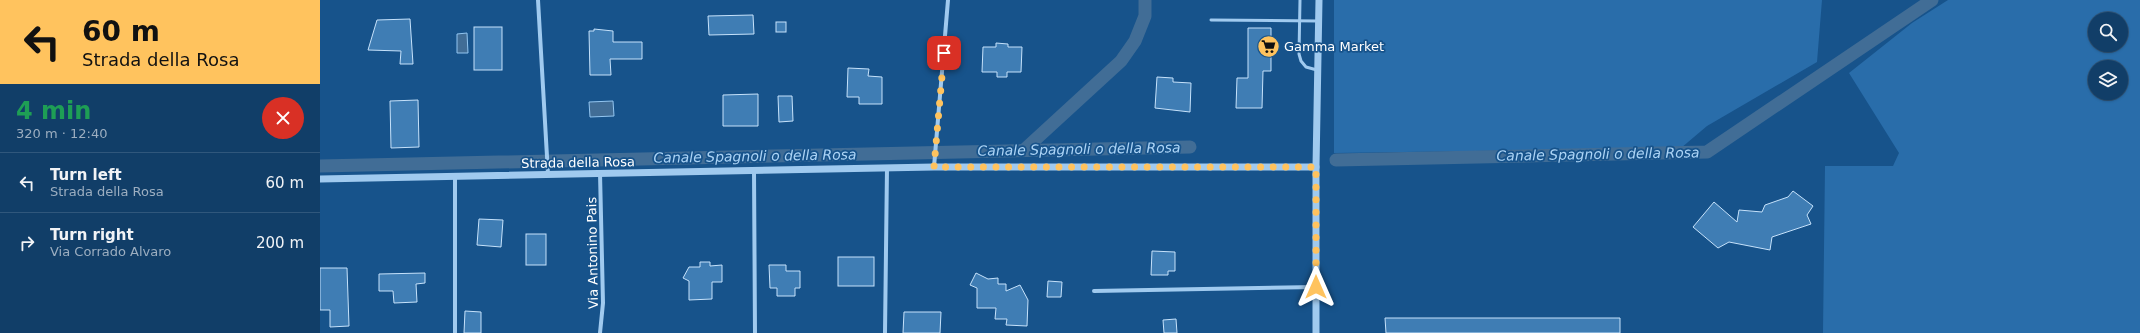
<!DOCTYPE html>
<meta charset="utf-8">
<style>
body{margin:0;font-family:"DejaVu Sans",sans-serif;background:#1e4971;color:#f1f3f6;height:100vh;display:flex;flex-direction:column;font-size:15px;white-space:nowrap}
*{box-sizing:border-box;margin:0}
p{font-size:13px;color:#9caec0}
.icon{flex:none;width:22px;height:22px;fill:none;stroke:currentColor;stroke-width:2;stroke-linecap:round;stroke-linejoin:round}
.map{position:relative;flex:1;overflow:hidden}
.side{display:flex;flex-direction:column;background:#113e68;width:320px}
.side>*{flex:none}
.hud{background:#ffc35e;color:#111;overflow:hidden}
.tools{position:absolute;left:1768px;top:12px;display:grid;gap:8px}
.tools a{display:grid;place-items:center;width:40px;height:40px;border-radius:50%;background:#113e68;box-shadow:0 1px 3px #0004,0 0 0 1px #30577c;font-size:20px}
.pin{position:absolute;display:grid;place-items:center;width:34px;height:34px;color:#fff;margin:-17px;border-radius:8px;box-shadow:0 2px 6px #0006}
.me{position:absolute;width:44px;margin:-22px;rotate:0deg;stroke-linejoin:round;filter:drop-shadow(0 0 3px #0008)}
.turn{display:flex;align-items:center;gap:14px;height:84px;padding:0 16px;font-size:18px}
.turn .icon{width:52px;height:52px;stroke-width:2.5}
.turn b{display:block;font-size:28px;line-height:34px}
.round{display:grid;place-items:center;flex:none;width:42px;height:42px;border-radius:21px;background:#1e4971}
.head{display:flex;align-items:center;justify-content:space-between;height:68px;padding:0 16px}
h1{font-size:24px;font-weight:700;line-height:30px;color:#1e9e55}
ul{padding:0;list-style:none}
li{display:flex;align-items:center;gap:12px;height:60px;padding:0 16px;border-top:1px solid #30577c}
li div{flex:1}
li b{display:block;font-size:15px}
li em{font-style:normal}
main{display:flex;flex:1;min-height:0}
.map>svg:first-child{display:block}
.green{fill:#296daa;fill-rule:evenodd}
.water{fill:#416d96;stroke:#93c6f1}
.lines{fill:none;stroke-linecap:round;stroke-linejoin:round}
.canal{stroke:#416d96;stroke-width:13}
.building{fill:#3f7db4;stroke:#c6e2fb}
.service{stroke:#a0caef;stroke-width:3}
.minor{stroke:#a0caef;stroke-width:4}
.tertiary{stroke:#a0caef;stroke-width:7}
.route{stroke:#ffc35e;stroke-width:7;stroke-dasharray:0 12.6}
.labels{text-anchor:middle;stroke-width:3.5;stroke-linejoin:round;paint-order:stroke}
.poi-label{font-size:13px;fill:#fff;stroke:#17538b;text-anchor:start}
.street-label{font-size:13px;fill:#fff;stroke:#17538b}
.water-label{font-size:14px;font-style:italic;fill:#acd4f6;stroke:#17538b}
</style>
<main>
<section class="side">
<div class="hud">
<div class="turn"><svg class="icon" aria-label="left" viewBox="0 0 24 24"><path d="M17 20v-9H6M10 6l-5 5 5 5"/></svg><div><b>60 m</b>Strada della Rosa</div></div>
</div>
<div class="head"><div><h1>4 min</h1><p>320 m · 12:40</p></div><a class="round" style="background:#d93025;color:#fff"><svg class="icon" aria-label="close" viewBox="0 0 24 24"><path d="M6 6l12 12M18 6L6 18"/></svg></a></div>
<ul>
<li><svg class="icon" aria-label="left" viewBox="0 0 24 24"><path d="M17 20v-9H6M10 6l-5 5 5 5"/></svg><div><b>Turn left</b><p>Strada della Rosa</p></div><em>60 m</em></li>
<li><svg class="icon" aria-label="right" viewBox="0 0 24 24"><path d="M7 20v-9h11M14 6l5 5-5 5"/></svg><div><b>Turn right</b><p>Via Corrado Alvaro</p></div><em>200 m</em></li>
</ul>
</section>
<div class="map">
<svg width="1820" height="333" viewBox="0 0 1820 333">
<rect width="100%" height="100%" fill="#17538b"/>
<g class="green">
<path d="M1014,0H1502L1497,62L1387,126L1361,148L1014,153Z"/>
<path d="M1628,0H1820V333H1503L1505,166H1573L1579,153L1529,73L1592,23ZM1775,19H1801V45H1775ZM1775,67H1801V93H1775Z"/>
</g>
<g class="water">
<path d="M147,33L148,53H137V34Z"/>
<path d="M293,101L294,116L270,117L269,102Z"/>
</g>
<g class="lines">
<g class="canal">
<path d="M704,150L801,61L815,41L825,16V0"/>
<path d="M1016,160L1387,152L1612,0"/>
<path d="M0,166L870,147"/>
</g>
</g>
<g class="building">
<path d="M433,15L434,34L389,35L388,16Z"/>
<path d="M90,19L93,64H80L81,51L48,50L57,20Z"/>
<rect x="456" y="22" width="10" height="10"/>
<rect x="154" y="27" width="28" height="43"/>
<path d="M928,28H951V71H943L942,108H916L917,78H928Z"/>
<path d="M274,29L293,31V42H322V59H290L291,75H270L269,31H274Z"/>
<path d="M676,43L688,44V47H702L701,72H687V77H677V72H662L663,47H676Z"/>
<path d="M528,68L549,69L548,76L562,77V104H539V97H527Z"/>
<path d="M837,77L853,78V82L871,83L870,112L835,108Z"/>
<path d="M438,94V126H403V95Z"/>
<path d="M458,96H472L473,121L459,122Z"/>
<path d="M98,100L99,147L71,148L70,101Z"/>
<path d="M1473,191L1493,206L1487,215L1491,224L1452,237L1450,250L1409,242L1398,248L1373,227L1394,202L1417,222L1419,210L1442,212L1445,205L1468,197Z"/>
<path d="M159,219L183,220L181,247L157,245Z"/>
<rect x="206" y="234" width="20" height="31"/>
<path d="M832,251L855,252V271H848V275H831Z"/>
<rect x="518" y="257" width="36" height="29"/>
<path d="M380,262H390V266L402,265V282H392V299L369,300V281L363,278L369,267H380Z"/>
<path d="M449,265H466V271H480V288H475V296H457V288H450Z"/>
<path d="M0,268H27L29,326L10,327V310H0Z"/>
<path d="M105,273V283L96,284L97,302L74,303L73,291H59V274Z"/>
<path d="M656,273L668,279L678,278V284H686V291L700,285L708,300L707,326L686,325L687,319H675L676,308H657V288L650,285Z"/>
<path d="M728,281L742,282L741,297H727Z"/>
<path d="M145,311L161,312V333H144Z"/>
<path d="M584,312H621L620,333H583Z"/>
<path d="M1065,318H1300V333H1066Z"/>
<path d="M856,319L857,333H844L843,320Z"/>
</g>
<g class="lines">
<g class="service">
<path d="M980,0L979,54L981,61L986,67L997,70"/>
<path d="M891,20L998,21"/>
</g>
<g class="minor">
<path d="M218,0L228,174"/>
<path d="M614,167L628,0"/>
<path d="M434,171L435,333"/>
<path d="M135,176V333"/>
<path d="M774,291L996,287"/>
<path d="M280,333L283,303L280,173"/>
<path d="M565,333L567,168"/>
</g>
<g class="tertiary">
<path d="M0,179L614,167H996"/>
<path d="M996,333V167L999,0"/>
</g>
</g>
<g class="lines">
<path class="route" d="M624,53L614,167H996V287"/>
</g>
<defs>
<symbol id="supermarket-disc" viewBox="-11 -11 22 22"><circle r="9.5" fill="#ffc35e" stroke="#17538b"/><path d="M-6-5.5h2.5l.6 2H6L4.5 2H-2.5L-4.4-4H-6ZM-1.5 3.2a1.3 1.3 0 1 0 .1 0ZM3 3.2a1.3 1.3 0 1 0 .1 0Z" fill="#111"/></symbol>
</defs>
<g fill-rule="evenodd">
<use href="#supermarket-disc" x="936" y="34" width="25" height="25"/>
</g>
<g class="labels">
<g class="poi-label">
<text x="964" y="51">Gamma Market</text>
</g>
<g class="street-label">
<text transform="translate(258 162) rotate(-1)" y="5">Strada della Rosa</text>
<text transform="translate(272 253) rotate(-91)" y="5">Via Antonino Pais</text>
</g>
<g class="water-label">
<text transform="translate(759 149) rotate(-1)" y="5">Canale Spagnoli o della Rosa</text>
<text transform="translate(1278 154) rotate(-1)" y="5">Canale Spagnoli o della Rosa</text>
<text transform="translate(435 156) rotate(-1)" y="5">Canale Spagnoli o della Rosa</text>
</g>
</g>
</svg>
<div class="tools">
<a><svg class="icon" aria-label="search" viewBox="0 0 24 24"><circle cx="10" cy="10" r="6"/><path d="M15 15l6 6"/></svg></a>
<a><svg class="icon" aria-label="layers" viewBox="0 0 24 24"><path d="M12 4l9 5-9 5-9-5zM3 14l9 5 9-5"/></svg></a>
</div>
<div class="pin" style="left:624px;top:53px;background:#d93025"><svg class="icon" aria-label="arrive" viewBox="0 0 24 24"><path d="M6 21V4h12l-3 4 3 4H6"/></svg></div>
<svg class="me" style="left:996px;top:287px" viewBox="-20 -20 40 40"><path d="M0-17L14 15 0 8-14 15z" fill="#ffc35e" stroke="#fff" stroke-width="4"/></svg>
</div>
</main>
